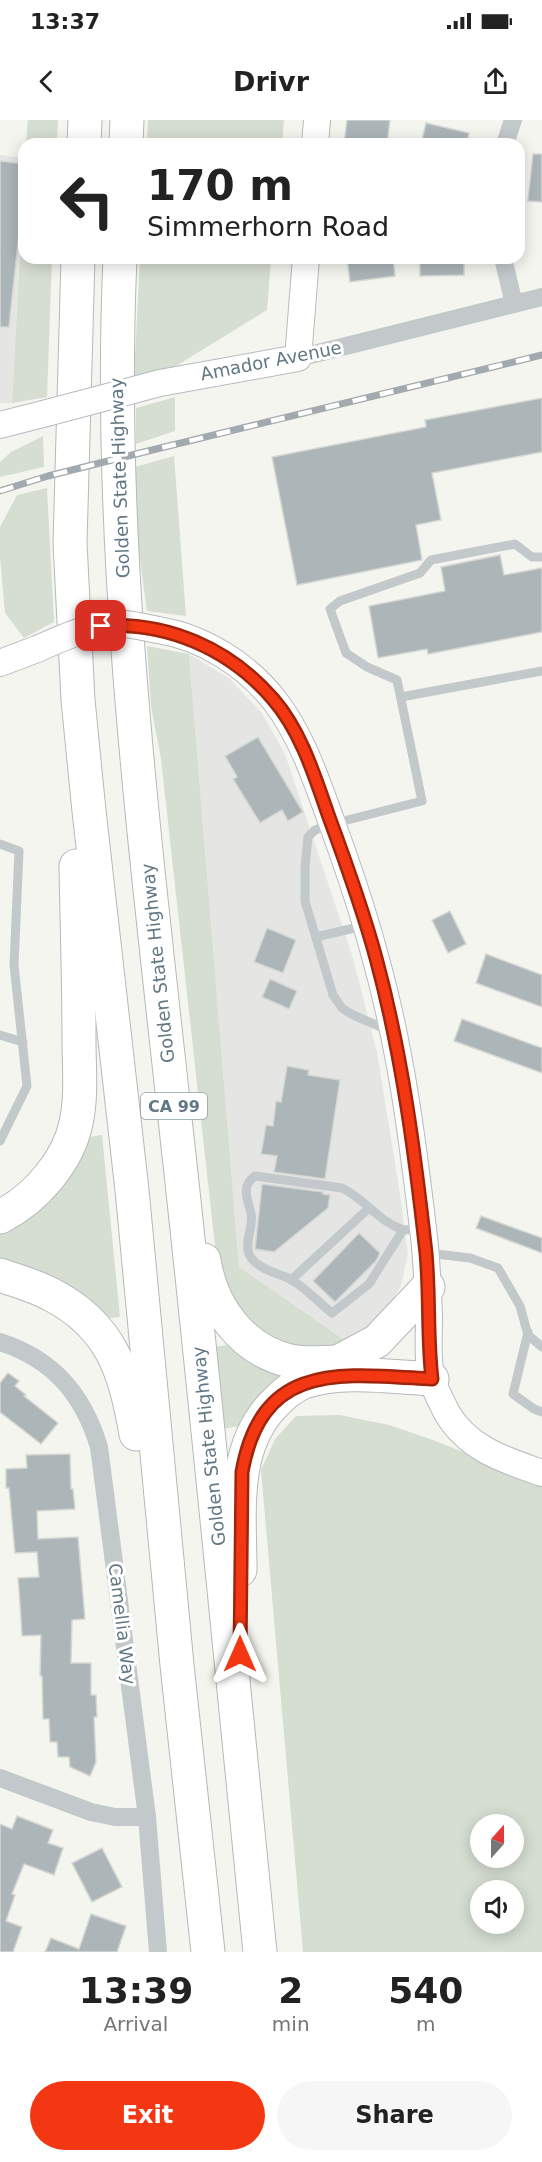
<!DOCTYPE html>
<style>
body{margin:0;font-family:"DejaVu Sans",sans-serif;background:#f6f6f6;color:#222;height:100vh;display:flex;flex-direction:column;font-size:22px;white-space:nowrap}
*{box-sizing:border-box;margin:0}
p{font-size:20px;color:#767676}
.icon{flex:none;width:33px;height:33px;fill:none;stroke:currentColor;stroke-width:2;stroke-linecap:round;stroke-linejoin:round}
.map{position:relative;height:1832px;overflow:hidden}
.panel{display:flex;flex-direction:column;background:#fff;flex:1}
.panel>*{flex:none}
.top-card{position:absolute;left:18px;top:18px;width:507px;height:126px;border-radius:18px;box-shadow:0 3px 15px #0003;background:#fff;color:#222;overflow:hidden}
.needle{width:39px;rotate:21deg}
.tools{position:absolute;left:470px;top:1694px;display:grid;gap:12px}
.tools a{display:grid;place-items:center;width:54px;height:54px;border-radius:50%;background:#fff;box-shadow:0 3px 15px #0003;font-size:30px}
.pin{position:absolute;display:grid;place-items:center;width:51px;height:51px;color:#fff;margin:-26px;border-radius:12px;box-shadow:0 3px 9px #0006}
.me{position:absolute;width:66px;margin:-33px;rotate:0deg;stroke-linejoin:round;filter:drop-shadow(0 0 4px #0008)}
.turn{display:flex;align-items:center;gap:21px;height:126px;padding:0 30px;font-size:27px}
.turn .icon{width:78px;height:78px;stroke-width:2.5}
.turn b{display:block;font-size:42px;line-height:51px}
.eta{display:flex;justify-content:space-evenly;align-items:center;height:102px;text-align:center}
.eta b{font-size:36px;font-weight:700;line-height:42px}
.button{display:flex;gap:12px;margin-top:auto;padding:12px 30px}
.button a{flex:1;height:69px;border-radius:36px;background:#f33712;color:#fff;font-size:24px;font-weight:700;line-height:69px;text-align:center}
.button a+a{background:#f6f6f6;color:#222}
.status{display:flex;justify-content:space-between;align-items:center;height:42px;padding:0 30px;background:#fff;direction:ltr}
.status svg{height:16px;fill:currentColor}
header{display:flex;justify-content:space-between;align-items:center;height:78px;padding:0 30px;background:#fff;font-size:27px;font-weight:700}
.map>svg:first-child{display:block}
.built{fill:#e5e6e4}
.green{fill:#d6ddd1;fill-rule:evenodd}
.building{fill:#acb6b9;stroke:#d6d6d3;stroke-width:1.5}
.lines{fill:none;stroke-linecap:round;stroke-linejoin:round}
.secondary-casing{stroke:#b5bbbf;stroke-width:28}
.highway-casing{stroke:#b5b9bc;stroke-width:35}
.lane{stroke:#c3c8ca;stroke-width:9}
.street{stroke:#c3c8ca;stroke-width:18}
.secondary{stroke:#fff;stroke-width:26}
.highway{stroke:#fff;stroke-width:33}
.rail-casing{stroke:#a3aaaf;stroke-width:7}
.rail{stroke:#fff;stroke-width:4.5;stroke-dasharray:14;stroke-linecap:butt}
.secondary-bridge-casing{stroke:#b5bbbf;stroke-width:28;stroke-linecap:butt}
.secondary-bridge{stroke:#fff;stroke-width:26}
.route-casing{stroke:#9e240c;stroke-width:15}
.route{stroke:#f33712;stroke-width:10}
.labels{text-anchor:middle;stroke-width:6;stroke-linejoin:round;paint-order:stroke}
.shield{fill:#fff;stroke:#90a0a9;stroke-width:1.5}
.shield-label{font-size:16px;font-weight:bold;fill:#617784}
.street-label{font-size:18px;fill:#617784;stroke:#fff}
</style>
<div class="status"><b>13:37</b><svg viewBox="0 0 49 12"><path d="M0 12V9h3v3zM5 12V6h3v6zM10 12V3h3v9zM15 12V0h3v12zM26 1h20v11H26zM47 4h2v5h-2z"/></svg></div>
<header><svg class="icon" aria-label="back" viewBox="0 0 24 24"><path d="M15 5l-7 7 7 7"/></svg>Drivr<svg class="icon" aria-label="share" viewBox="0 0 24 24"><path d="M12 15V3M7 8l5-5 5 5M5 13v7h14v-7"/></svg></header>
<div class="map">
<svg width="542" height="1832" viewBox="0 0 542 1832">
<rect width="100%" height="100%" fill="#f5f5f0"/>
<g class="built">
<path d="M0,35L24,38L12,283H0Z"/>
<path d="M189,534L229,558L262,593L285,634L353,838L377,932L400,1074L408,1134L401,1166L382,1197L349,1223L239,1147Z"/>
</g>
<g class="green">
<path d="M28,0H58L57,24H26Z"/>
<path d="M148,0H284L282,24H147Z"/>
<path d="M24,53V138H52L47,277L12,283Z"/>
<path d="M140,138H271L267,190L176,246L134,257Z"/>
<path d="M175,277V311L136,324V288Z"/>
<path d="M43,316L44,347L0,357V342L11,332Z"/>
<path d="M174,336L186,496L147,491L138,425L135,347Z"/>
<path d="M47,368L54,502L24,518L5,493L0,437V407L17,375Z"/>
<path d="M147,526L189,534L239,1147L349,1223L323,1233L297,1229L266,1213L242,1197L217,1144L161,639L151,586Z"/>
<path d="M102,1015L120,1197L101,1199L0,1146V1107L82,1018Z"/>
<path d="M236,1224L297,1251L247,1305L222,1309L213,1227Z"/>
<path d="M340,1295L389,1305L433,1320L542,1363V1832H303L261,1350L275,1319L296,1296ZM480,1704H513V1737H480ZM480,1770H513V1803H480Z"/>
</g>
<g class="building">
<path d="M347,0H390L387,24H344Z"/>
<path d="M426,3L469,13L467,24H421Z"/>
<path d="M533,34H542V82L528,81Z"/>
<path d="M0,41L24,44V67L9,207H0Z"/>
<path d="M347,138H393L395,156L350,162Z"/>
<path d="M420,138H464V155L420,156Z"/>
<path d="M542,278V332L432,353L441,400L416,405L422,440L297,465L272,337L426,307L425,300Z"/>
<path d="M500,435L504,455L542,448V512L428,534L427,529L378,538L369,486L445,471L441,447Z"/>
<path d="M258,617L303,692L288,701L282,690L260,703L233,659L237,657L225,636Z"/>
<path d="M450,791L466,824L448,833L432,800Z"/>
<path d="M267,808L296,820L283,853L254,842Z"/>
<path d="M486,834L542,855V887L476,863Z"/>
<path d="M270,859L297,871L289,889L262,877Z"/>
<path d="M462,899L542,928V953L454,921Z"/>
<path d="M287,946L309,950L308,955L340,960L325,1059L274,1052L277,1036L261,1034L266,1005L273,1006L276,981L281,982Z"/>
<path d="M262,1064L323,1072V1074L330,1075L328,1088L274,1132L255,1129Z"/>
<path d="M481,1096L542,1118V1133L476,1108Z"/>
<path d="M359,1113L380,1133L376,1141L335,1182L313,1161Z"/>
<path d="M8,1253L19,1261L15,1266L26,1275L24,1276L58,1303L41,1324L0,1292V1263Z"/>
<path d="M70,1334L71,1369H73L75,1389L37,1391L38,1419L78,1417L85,1499L72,1500L71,1543H91V1575H96L97,1597H94L96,1642L90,1656L70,1647L69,1637H58L57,1622H50L49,1599H43L42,1556H40L41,1515L22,1516L20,1484L18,1458L39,1457L37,1432L15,1433L9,1368H6V1349L27,1348L26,1335Z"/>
<path d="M17,1696L53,1710L48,1723L63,1728L54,1755L24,1744L12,1774L15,1775L6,1801L22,1807L13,1832H0V1704L12,1709Z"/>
<path d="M102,1728L122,1767L92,1782L72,1743Z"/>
<path d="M91,1794L126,1806L117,1832H45L51,1818L79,1829Z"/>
</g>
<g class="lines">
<defs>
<g id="secondary">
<path d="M315,24L317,0"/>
<path d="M160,263L298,238L306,138"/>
<path d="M0,305L43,294"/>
<path d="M158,510C203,517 247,545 275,581C302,616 317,662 332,703C348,747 363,791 375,836C401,928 413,1023 424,1117C427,1144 428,1170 429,1197C429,1216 427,1237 431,1257C434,1268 442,1283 447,1293C468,1329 505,1340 542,1353"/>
<path d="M0,543L37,529"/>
</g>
<g id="highway">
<path d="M84,24L85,0"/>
<path d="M126,24L127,0"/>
<path d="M78,138L70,423L78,580L89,691L132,1070L177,1545L208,1832"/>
<path d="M120,138C107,426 144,712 175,999C206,1276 232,1554 260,1832"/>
<path d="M0,1097C35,1079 68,1042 76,1003C82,976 79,948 79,921C79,863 77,805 76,746"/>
<path d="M204,1140C211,1187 242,1230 290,1241C306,1244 322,1243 337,1242"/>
<path d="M0,1155C17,1161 36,1166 52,1175C112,1206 125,1252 136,1314"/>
<path d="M338,1242L377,1221L428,1167"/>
<path d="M240,1450C240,1393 231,1328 274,1284C283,1275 291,1267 304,1262C341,1249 393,1257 432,1259"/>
</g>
</defs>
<use href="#secondary" class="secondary-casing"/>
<use href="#highway" class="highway-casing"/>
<g class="lane">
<path d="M401,577L542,551"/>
<path d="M0,724L19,731L14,845L27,966L0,1021"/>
<path d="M316,817L363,806"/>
<path d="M388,910L353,895L342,888L333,875L305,781V747L308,717L315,710L332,704L422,681L397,560L367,547L346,533L330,489L340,481L420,453L431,440L515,424L532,437H542"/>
<path d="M0,915L23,922"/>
<path d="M403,1110L369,1164L332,1193C318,1182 304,1166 288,1158C276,1153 254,1147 249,1134C244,1121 254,1107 251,1093C247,1078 241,1066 255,1056L342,1068C364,1078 378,1101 401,1109C407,1111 415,1109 420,1108"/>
<path d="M428,1133L470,1138L498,1148L520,1186L528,1215L542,1227"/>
<path d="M291,1160L368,1089"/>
<path d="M528,1212L513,1274L534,1289L542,1292"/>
</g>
<g class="street">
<path d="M505,24L513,0"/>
<path d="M503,138L514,184"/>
<path d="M298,238L542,177"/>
<path d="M0,1222C53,1239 83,1274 99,1327L147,1697L158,1832"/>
<path d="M0,1658L91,1692L115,1697H147"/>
</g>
<use href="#secondary" class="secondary"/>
<use href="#highway" class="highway"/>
<defs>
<path id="rail" d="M0,371L48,356L144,332L542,235"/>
</defs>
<use href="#rail" class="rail-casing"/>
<use href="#rail" class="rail"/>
<defs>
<g id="secondary-bridge">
<path d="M43,294L160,263"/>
<path d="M37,529C64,517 94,503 125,504C136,505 147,508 158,510"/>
</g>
</defs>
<use href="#secondary-bridge" class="secondary-bridge-casing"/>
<use href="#secondary-bridge" class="secondary-bridge"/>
</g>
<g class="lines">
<defs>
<path id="route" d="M101,506C167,501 230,529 273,579C301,611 315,657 329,697C346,743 363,790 376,838C402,934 415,1034 426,1133C430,1175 427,1217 432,1259C342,1254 262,1240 242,1352L240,1534"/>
</defs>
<use href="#route" class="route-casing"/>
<use href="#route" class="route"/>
</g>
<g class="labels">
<rect class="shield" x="141" y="973" width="66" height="26" rx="4.5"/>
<g class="shield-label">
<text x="174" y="992">CA 99</text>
</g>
<g class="street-label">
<text transform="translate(271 241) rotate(-11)" y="6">Amador Avenue</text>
<text transform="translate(120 358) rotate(-92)" y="6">Golden State Highway</text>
<text transform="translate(158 843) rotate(-96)" y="6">Golden State Highway</text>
<text transform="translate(209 1326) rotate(-96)" y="6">Golden State Highway</text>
<text transform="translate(122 1504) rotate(83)" y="6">Camellia Way</text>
</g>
</g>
</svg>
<div class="tools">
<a><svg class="needle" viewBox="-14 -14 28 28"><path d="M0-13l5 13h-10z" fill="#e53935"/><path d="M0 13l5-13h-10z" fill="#767676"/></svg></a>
<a><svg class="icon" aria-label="sound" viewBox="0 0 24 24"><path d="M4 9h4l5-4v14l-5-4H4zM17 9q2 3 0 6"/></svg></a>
</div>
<div class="pin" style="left:101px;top:506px;background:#d93025"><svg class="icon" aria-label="arrive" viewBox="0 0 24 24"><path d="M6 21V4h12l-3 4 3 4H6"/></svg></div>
<svg class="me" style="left:240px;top:1534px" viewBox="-20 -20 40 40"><path d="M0-17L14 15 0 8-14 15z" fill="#f33712" stroke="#fff" stroke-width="4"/></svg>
<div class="top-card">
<div class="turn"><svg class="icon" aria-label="left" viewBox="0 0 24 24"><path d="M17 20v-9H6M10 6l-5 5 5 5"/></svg><div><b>170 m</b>Simmerhorn Road</div></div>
</div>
</div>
<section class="panel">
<div class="eta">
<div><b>13:39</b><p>Arrival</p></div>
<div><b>2</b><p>min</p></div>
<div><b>540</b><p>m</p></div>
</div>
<div class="button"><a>Exit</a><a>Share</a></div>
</section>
